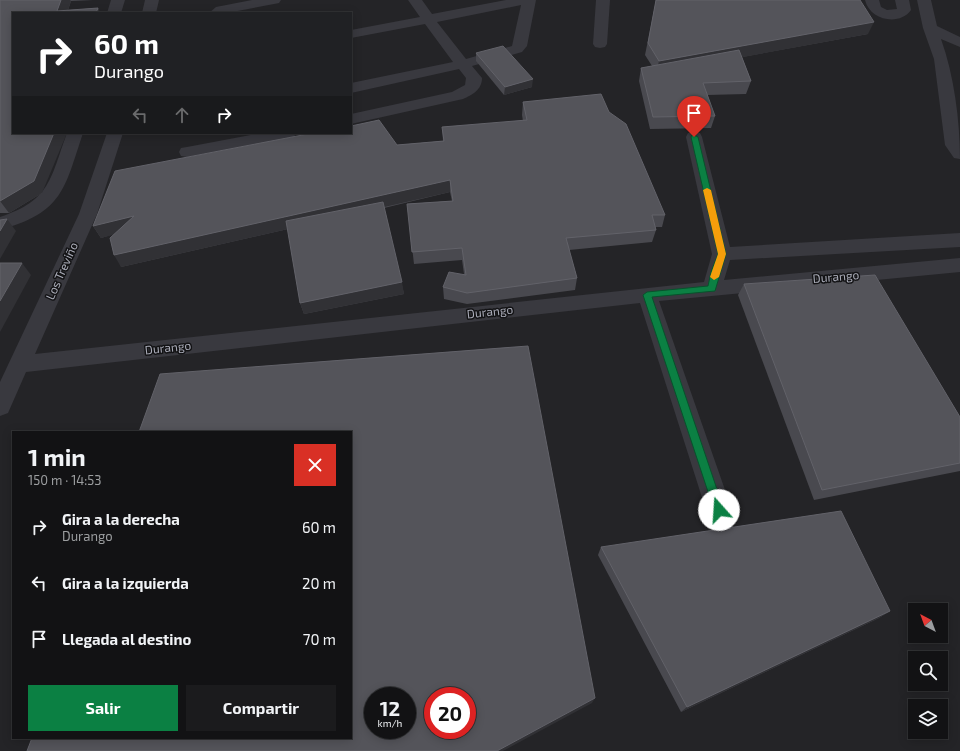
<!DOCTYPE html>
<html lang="es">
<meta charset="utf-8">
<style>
body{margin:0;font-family:"Exo 2",sans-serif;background:#1b1b1d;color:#f1f3f6;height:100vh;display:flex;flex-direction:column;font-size:15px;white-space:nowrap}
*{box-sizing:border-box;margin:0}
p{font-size:13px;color:#9c9ea0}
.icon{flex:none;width:22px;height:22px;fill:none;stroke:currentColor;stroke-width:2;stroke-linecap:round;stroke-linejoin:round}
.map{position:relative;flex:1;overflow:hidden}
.sheet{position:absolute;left:12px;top:431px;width:340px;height:308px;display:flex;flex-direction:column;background:#121214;border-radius:0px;box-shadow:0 2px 10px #0003,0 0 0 1px #313234}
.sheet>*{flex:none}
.top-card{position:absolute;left:12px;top:12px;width:340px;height:122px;border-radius:0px;box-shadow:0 2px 10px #0003,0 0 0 1px #313234;background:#202124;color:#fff;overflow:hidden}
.needle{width:26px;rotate:319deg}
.tools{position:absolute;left:908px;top:603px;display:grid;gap:8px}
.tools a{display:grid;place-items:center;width:40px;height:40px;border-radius:0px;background:#121214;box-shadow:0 2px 10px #0003,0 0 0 1px #313234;font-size:20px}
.speed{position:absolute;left:364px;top:687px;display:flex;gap:8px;font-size:20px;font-weight:700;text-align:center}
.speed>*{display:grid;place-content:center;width:52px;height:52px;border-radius:50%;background:#121214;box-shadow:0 2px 10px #0003,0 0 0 1px #313234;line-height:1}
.speed small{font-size:10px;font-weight:400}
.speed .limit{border:6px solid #d22;background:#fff;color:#111}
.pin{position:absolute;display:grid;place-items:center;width:34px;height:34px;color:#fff;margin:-41px -17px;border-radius:50% 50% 50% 0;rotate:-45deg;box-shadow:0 0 4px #0007}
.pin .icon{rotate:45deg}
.me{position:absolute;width:44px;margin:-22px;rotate:341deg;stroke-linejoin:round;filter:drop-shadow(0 0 3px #0008)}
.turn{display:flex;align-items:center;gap:14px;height:84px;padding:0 16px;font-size:18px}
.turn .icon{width:52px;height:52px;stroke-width:2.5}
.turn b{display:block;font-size:28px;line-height:34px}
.lanes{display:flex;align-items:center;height:38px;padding:0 16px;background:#0003;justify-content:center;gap:20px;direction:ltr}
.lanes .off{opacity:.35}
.round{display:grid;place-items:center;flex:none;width:42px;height:42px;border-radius:0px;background:#1b1b1d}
.headline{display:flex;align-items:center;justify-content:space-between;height:68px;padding:0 16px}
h1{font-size:24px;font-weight:700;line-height:30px}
.button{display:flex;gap:8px;margin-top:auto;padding:8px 16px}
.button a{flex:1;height:46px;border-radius:0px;background:#0b8043;color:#fff;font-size:16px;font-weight:700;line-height:46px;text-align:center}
.button a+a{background:#1b1b1d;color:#f1f3f6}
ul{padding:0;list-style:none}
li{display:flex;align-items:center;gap:12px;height:56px;padding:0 16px}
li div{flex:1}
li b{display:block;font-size:15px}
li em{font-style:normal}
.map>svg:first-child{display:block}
.built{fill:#242427;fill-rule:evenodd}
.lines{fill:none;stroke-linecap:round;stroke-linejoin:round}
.minor{fill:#39393f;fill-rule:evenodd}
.wall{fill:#49494f}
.shaded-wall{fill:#313135}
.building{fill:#54545a;stroke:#626269;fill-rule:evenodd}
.route{fill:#0b8043;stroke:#07532c}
.slow{fill:#f59e0b}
.labels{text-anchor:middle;stroke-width:3;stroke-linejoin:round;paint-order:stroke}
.street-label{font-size:12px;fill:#abadb9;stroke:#131315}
</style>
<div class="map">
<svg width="960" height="751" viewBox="0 0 960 751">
<rect width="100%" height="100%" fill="#18181a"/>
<path class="built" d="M0,0H960V751H0ZM13,13H351V133H13ZM13,432H351V738H13ZM915,610H941V636H915ZM915,658H941V684H915ZM373,696H407V730H373ZM433,696H467V730H433ZM915,706H941V732H915Z"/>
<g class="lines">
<g class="minor">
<path d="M111,0H125L121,13H107Z"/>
<path d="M145,0H159L156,13H142Z"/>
<path d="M252,0H281L279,3L274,4L227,13H209L216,7Z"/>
<path d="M408,0H422L432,14L506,0H536L527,46L522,52L472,66L482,78C482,90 472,95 463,99L351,124V114L452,92L465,85L466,78L459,69L351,93V83L453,62L425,24L351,38V30L420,17ZM521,5L512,46L466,59L437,22Z"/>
<path d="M596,0H610L607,44L605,47L600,48L595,47L593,44Z"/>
<path d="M865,0H879L881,7L887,10L897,9L895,0H909L911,10C900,26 870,21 865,0Z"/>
<path d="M917,0H931L937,26L960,37V47L941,39C954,75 960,121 960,159L954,158L945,145L934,59L923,28Z"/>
<path d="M694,132L700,133L702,137L730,247L960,233V247L730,260L724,280L960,258V272L659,301L732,510L728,518L719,522L710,518L706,510L640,303L26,372L8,413L0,416V382L79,214L107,133H123L97,214L35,354L704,282L712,254L686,137L688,133Z"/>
<path d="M67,133H83C64,190 63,212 0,230V217C51,200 50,179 67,133Z"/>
<path d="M261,133H296L294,137L288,138L187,157L181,156L179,152L181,148L187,147Z"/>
</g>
</g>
<g class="wall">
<path d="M0,0H93L71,1L68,10L98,8L100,13H13L42,193L9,213H0Z"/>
<path d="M656,0L868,34L742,57L751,81L746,94L707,95L715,116L711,128L650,129L639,81L641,68L652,66L645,55Z"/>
<path d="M476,53L532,87L504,95L476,61Z"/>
<path d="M523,102L609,112L665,215L662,227H655L656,230L652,242L569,250L577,278L575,290L467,304L444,299L443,287L464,274L462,260L414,264L407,204L452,201L450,192L384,208L404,294L304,314L300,303L288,229L121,267L114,234L101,238L93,226L397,145L443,141L442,127L523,121L522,115Z"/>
<path d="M744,284L960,417V471L814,500L738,295Z"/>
<path d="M601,547L890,611L879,618L681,712L598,555Z"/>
</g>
<g class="shaded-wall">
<path d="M61,0H70L71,1L67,13L57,11Z"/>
<path d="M98,8L100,13H96Z"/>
<path d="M874,22L868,34L656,73L659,61Z"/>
<path d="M533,79L532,87L504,95L505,87Z"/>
<path d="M54,133H67L42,193L9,213L0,201Z"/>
<path d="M450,180V192L121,267L114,255Z"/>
<path d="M134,216L140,228L101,238L93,226Z"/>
<path d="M7,219L16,231L0,259V231Z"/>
<path d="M22,263L31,275L0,332V301Z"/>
<path d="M402,282L404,294L304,314L300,303Z"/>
<path d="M890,611L879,618L681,712L687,707Z"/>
<path d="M595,698L592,703L503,751H497Z"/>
</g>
<g class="building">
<path d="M0,0H61L57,11L98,8L96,13H13V133H54L34,181L0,201Z"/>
<path d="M656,0H860L874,22L659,61L648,43Z"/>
<path d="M503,46L533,79L505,87L476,53Z"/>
<path d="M739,50L751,81L703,83L715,116L653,117L641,68Z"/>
<path d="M601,94L609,112L626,124L665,215H652L656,230L566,238L577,278L467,293L443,287L449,272L466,275L462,248L412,252L407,204L453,201L450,180L114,255L110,238L134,216L93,226L115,171L313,133H351V126L379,120L397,145L444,141L442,127L527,120L523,102Z"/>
<path d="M383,202L402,282L300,303L286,221Z"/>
<path d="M7,219L0,231V220Z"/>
<path d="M0,263H22L0,301Z"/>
<path d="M875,275L960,417V463L822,490L744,284Z"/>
<path d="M528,346L595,698L497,751H27L32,738H351V432H139L160,374ZM373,696H407V730H373ZM433,696H467V730H433Z"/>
<path d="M841,511L890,611L687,707L601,547Z"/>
</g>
<path class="route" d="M692,135H694L698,137L726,254L715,291L652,297L724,510L723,513L719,515L715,513L714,510L643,295L647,292L708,286L711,272L718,254L691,137Z"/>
<path class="slow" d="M707,188L711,190L726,254L719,277L714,280L710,277L718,254L703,190Z"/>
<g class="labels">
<g class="street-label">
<text transform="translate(62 271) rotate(-66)" y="4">Los Treviño</text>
<text transform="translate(836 277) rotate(-5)" y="4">Durango</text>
<text transform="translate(490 312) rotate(-6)" y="4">Durango</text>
<text transform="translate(168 348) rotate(-6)" y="4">Durango</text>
</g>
</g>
</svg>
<div class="tools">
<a><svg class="needle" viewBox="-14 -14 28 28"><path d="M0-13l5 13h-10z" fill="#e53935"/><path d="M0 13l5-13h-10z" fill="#9c9ea0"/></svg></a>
<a><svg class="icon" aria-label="search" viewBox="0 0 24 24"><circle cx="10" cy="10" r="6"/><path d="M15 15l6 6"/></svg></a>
<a><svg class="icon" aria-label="layers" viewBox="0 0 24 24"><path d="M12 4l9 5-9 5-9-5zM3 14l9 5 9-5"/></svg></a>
</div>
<div class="speed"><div>12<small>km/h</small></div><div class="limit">20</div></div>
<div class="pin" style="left:694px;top:137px;background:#d93025"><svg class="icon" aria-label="arrive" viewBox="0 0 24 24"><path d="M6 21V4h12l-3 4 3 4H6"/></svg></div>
<svg class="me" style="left:719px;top:510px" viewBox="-20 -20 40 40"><circle r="19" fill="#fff"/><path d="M0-13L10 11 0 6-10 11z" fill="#0b8043"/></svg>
<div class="top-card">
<div class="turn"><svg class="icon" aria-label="right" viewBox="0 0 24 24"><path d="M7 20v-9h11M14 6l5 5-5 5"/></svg><div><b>60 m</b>Durango</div></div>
<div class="lanes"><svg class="icon off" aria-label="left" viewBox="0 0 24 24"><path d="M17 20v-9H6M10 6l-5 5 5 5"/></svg><svg class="icon off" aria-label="ahead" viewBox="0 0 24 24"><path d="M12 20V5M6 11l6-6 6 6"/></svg><svg class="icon" aria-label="right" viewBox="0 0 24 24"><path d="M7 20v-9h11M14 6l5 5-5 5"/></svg></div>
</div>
<section class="sheet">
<div class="headline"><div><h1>1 min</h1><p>150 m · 14:53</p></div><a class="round" style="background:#d93025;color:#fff"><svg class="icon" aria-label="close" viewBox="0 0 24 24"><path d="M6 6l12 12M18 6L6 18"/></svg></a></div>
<ul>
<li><svg class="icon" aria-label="right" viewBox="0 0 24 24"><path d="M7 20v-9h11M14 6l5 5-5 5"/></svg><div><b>Gira a la derecha</b><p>Durango</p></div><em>60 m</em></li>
<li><svg class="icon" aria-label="left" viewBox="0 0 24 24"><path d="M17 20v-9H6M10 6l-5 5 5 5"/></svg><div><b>Gira a la izquierda</b></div><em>20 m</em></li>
<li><svg class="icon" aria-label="arrive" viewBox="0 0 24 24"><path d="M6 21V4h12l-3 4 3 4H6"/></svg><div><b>Llegada al destino</b></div><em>70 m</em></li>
</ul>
<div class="button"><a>Salir</a><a>Compartir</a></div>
</section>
</div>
